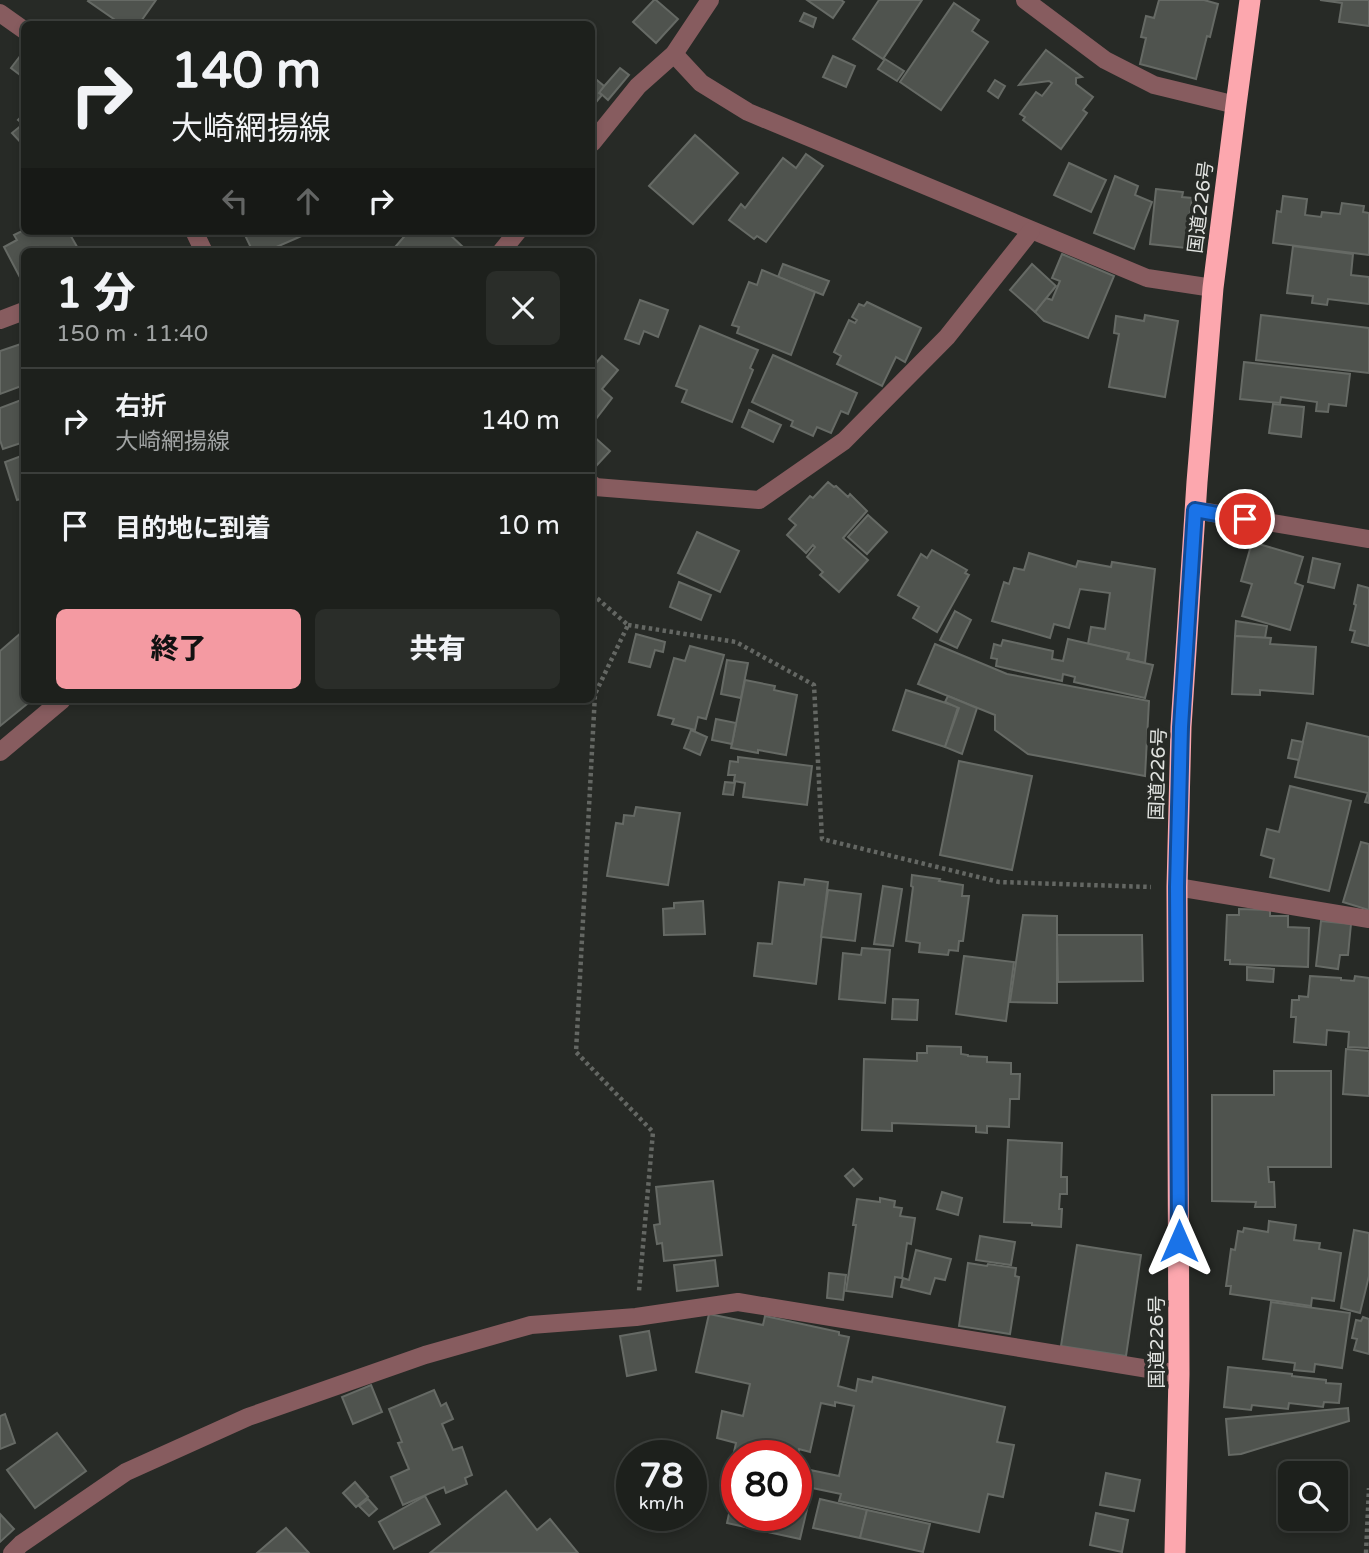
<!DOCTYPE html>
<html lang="ja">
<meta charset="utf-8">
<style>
body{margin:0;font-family:"Varela Round","Noto Sans JP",sans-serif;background:#2a2d29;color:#f1f3f6;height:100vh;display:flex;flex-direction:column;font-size:26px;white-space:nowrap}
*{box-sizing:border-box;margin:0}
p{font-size:23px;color:#a0a3a3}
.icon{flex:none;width:38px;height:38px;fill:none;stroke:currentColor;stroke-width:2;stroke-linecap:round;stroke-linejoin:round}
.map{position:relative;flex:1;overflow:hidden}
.sheet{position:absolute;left:21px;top:248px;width:574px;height:455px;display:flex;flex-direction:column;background:#1d201c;border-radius:10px;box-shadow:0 4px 10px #0003,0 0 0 2px #3b3e3b}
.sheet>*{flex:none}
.hud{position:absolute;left:21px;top:21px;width:574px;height:214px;border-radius:10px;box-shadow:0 4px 10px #0003,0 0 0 2px #3b3e3b;background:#1d201c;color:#f1f3f6;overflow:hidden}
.buttons{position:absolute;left:1278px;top:1461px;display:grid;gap:14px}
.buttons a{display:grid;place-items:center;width:70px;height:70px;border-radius:10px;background:#1d201c;box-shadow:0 4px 10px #0003,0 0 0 2px #3b3e3b;font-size:35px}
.speed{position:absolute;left:616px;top:1440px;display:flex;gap:14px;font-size:35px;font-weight:700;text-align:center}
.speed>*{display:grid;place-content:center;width:91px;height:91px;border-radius:50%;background:#1d201c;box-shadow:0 4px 10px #0003,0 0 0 2px #3b3e3b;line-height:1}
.speed small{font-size:18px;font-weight:400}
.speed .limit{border:10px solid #d22;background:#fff;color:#111}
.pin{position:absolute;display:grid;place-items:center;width:60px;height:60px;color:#fff;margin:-30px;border:4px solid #fff;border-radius:50%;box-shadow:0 2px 7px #0007}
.me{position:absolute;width:77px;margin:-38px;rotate:0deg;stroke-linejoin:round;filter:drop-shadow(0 0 5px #0008)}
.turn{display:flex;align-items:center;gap:24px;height:147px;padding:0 35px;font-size:32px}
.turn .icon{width:91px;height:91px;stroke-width:2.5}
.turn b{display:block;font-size:49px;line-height:60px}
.lanes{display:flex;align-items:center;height:66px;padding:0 35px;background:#0003;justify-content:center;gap:35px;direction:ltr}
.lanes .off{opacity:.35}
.round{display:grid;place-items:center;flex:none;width:74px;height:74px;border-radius:10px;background:#2a2d29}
.overview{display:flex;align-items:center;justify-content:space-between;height:119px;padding:0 35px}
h1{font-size:42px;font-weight:800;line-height:52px}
.primary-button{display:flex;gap:14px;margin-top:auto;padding:14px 35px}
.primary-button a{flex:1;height:80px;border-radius:10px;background:#f49aa2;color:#111;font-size:28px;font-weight:800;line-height:80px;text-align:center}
.primary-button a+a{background:#2a2d29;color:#f1f3f6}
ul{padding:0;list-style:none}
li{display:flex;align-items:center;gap:21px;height:105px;padding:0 35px;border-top:2px solid #3b3e3b}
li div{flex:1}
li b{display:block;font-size:26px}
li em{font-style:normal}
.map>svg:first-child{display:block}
.building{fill:#4f534e;stroke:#666a65;stroke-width:2;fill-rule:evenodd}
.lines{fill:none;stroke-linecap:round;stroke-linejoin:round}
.path{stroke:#646763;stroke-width:4.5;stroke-dasharray:3.5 3.5;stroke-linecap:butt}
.minor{stroke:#875c5f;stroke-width:18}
.highway{stroke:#fca7ae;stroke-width:21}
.route-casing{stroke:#114b97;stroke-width:18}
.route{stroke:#1a73e8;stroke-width:12}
.labels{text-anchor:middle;stroke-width:7;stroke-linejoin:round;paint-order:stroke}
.street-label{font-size:19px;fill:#e1e3e0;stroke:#272a26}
</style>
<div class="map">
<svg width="1369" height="1553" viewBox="0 0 1369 1553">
<rect width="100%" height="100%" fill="#272a26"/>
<g class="building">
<path d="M89,0H156L139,24H121L88,1Z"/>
<path d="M654,0H656L678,19L656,43L633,22Z"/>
<path d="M807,0H841L844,2L833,18Z"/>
<path d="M879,0H922L883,59L853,39Z"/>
<path d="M1159,0H1204L1218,4L1210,37L1207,36L1196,79L1140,64L1146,38L1141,37L1146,16L1154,18Z"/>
<path d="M1320,0H1369V26L1339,22L1342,3Z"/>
<path d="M954,3L979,20L972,31L988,42L941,110L900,82Z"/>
<path d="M804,13L816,18L813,27L800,21Z"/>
<path d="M1046,50L1082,77L1076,78V84L1093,97L1083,110L1087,113L1061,149L1023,120L1025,117L1020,114L1036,92L1042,96L1052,83L1049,81L1019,85Z"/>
<path d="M24,51V78L11,68Z"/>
<path d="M833,56L855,66L846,87L823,77Z"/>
<path d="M885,59L904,71L897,81L878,69Z"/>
<path d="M620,68L629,75L608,100L599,92Z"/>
<path d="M592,76L604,86L599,93L602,95L592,107Z"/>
<path d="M995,80L1005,86L998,98L988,91Z"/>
<path d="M24,114V146L12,133L23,124L18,120Z"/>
<path d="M695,135L738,173L693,224L649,186Z"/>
<path d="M806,154L823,166L766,242L757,236L754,239L729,220L741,204L745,208L783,158L796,168Z"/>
<path d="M1069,163L1106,180L1091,212L1054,195Z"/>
<path d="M1115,176L1138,186L1135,195L1152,202L1134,249L1094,233Z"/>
<path d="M1156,189L1183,192L1182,197L1192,198L1186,248L1150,244Z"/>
<path d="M1283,196L1307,199L1305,215L1321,217L1322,212L1340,214L1342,203L1364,206L1363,212L1369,213V255L1273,243L1277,211L1281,212Z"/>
<path d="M24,230V231H68L80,252H24V285L4,247L17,240L14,235Z"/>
<path d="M243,231H313L265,252H253Z"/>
<path d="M409,231H446L465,249L463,252H402L396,246Z"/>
<path d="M1293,246L1353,254L1351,275L1369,277V304L1328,299L1327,305L1312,303L1313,296L1287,293Z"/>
<path d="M1062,254L1114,276L1088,338L1044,321L1035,312L1046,298L1052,300L1060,281L1052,278Z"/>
<path d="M783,264L829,281L823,295L778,277Z"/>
<path d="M1032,264L1056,286L1035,312L1010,290Z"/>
<path d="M762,270L815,292L791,355L737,333L739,327L732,325L749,282L757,285Z"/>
<path d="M640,300L668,310L658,337L644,331L639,344L625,339Z"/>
<path d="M867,302L921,328L905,362L896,357L882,386L837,364L841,356L834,352L849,320L855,323L857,320L852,317L859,304L864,306Z"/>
<path d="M1145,315L1178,321L1165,397L1109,387L1119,334L1114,333L1116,316L1144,321Z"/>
<path d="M1261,315L1369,328V373L1256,360Z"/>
<path d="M700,326L758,350L750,368L753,370L732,422L682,402L687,390L676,386Z"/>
<path d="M24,343V385L0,394V351Z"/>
<path d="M773,355L857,393L848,414L841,411L831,433L817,427L813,436L791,426L793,421L752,402Z"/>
<path d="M602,356L618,370L602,389L612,398L592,424V359L596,363Z"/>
<path d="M1244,362L1350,374L1346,406L1329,404L1328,412L1316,411L1317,402L1281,397L1280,403L1240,399Z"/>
<path d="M24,399V442L3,449L0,440V408Z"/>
<path d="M1273,404L1304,407L1301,437L1269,433Z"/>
<path d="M749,410L781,425L773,442L742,427Z"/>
<path d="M592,435L610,451L597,465L592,460Z"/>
<path d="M24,455V498L17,500L5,462Z"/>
<path d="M828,482L834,487L836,486L848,497L850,494L867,511L843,538L868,560L839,592L820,575L823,572L807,557L815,547L813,545L806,553L787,535L796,525L789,519L810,496L813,498Z"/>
<path d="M868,515L887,532L867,554L848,537Z"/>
<path d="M697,532L739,551L720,592L678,573Z"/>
<path d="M1252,542L1303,557L1295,583L1303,586L1290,630L1242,616L1252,584L1241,581Z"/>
<path d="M932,550L967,570L965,573L969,575L937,632L913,618L919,607L898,595L921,554L927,558Z"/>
<path d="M1029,553L1076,567L1078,561L1111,567L1112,562L1155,569L1145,663L1128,659L1129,653L1088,644L1091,627L1105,629L1110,593L1080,589L1069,628L1054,624L1050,638L992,621L1004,582L1009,584L1014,568L1024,570Z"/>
<path d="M1313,558L1340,564L1334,588L1308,582Z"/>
<path d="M679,582L711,595L701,620L670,607Z"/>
<path d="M1358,585L1369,588V646L1352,642L1355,631L1350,630L1356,605L1354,604Z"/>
<path d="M955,611L971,620L957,648L940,640Z"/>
<path d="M1236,621L1267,626L1265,638L1235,636Z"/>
<path d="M22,632L24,635V700H32L0,726V651Z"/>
<path d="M636,634L665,642L663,652L655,650L650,667L629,662Z"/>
<path d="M1235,636L1271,638L1270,644L1316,647L1313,694L1260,690V695L1232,694Z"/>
<path d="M1068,639L1129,653L1127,659L1153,665L1145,698L1074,682L1075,677L1063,674L1062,681L996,666L997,659L991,658L994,644L1001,646L1003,640L1053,651L1052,659L1063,661Z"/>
<path d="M935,644L1007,674L1149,701L1145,776L1028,754L995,730V715L918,684Z"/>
<path d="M690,646L724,655L706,719L698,717L695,730L672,724L674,719L658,715L674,658L685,661Z"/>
<path d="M727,660L748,663L741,698L721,694Z"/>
<path d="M745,680L775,686L774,690L797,695L786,755L758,750V753L731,748Z"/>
<path d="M906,690L958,707L945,747L893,730Z"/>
<path d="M948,696L977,708L962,754L945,747L959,708L945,702Z"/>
<path d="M716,719L736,723L732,744L712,740Z"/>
<path d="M1307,723L1369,737V803L1365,802L1368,793L1295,777Z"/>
<path d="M691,730L707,737L700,755L684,748Z"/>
<path d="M1292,740L1303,742L1299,760L1288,758Z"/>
<path d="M738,757L812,766L807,805L743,797L745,783L734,781L735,775H728L730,761L738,762Z"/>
<path d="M959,761L1032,776L1012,870L940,855Z"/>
<path d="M725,782L735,783L733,795L723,794Z"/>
<path d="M1290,786L1351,801L1329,891L1270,877L1274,859L1261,855L1267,829L1279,832Z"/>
<path d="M636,807L680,813L668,885L607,876L616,823L623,824L624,815L634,816Z"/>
<path d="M1361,842L1369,844V910L1343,902Z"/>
<path d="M912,875L940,879L939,881L963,885L962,896H969L963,941H959L958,951L949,950L948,955L919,952L920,943L906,941L913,887L911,886Z"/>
<path d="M805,879L828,882L816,984L754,976L758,943L772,944L779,882L804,885Z"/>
<path d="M883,886L902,889L893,946L874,944Z"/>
<path d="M828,890L861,894L855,941L821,937Z"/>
<path d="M703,901L705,934L664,935L663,909L674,908V903Z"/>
<path d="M1239,909L1270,910V916H1288V927L1309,928L1308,967L1230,964V960H1225L1227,915H1239Z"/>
<path d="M1023,915L1057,916V1003L1010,1002Z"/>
<path d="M1321,921L1351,924L1348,955H1340L1338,969L1316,966Z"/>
<path d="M1057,935H1142L1143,981L1058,982Z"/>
<path d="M862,948L890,950L885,1003L839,999L843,953L861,955Z"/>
<path d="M964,956L1014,962L1006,1021L956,1014Z"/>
<path d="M1247,967L1274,969L1273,982L1247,980Z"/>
<path d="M1310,976L1341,978V980L1354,981L1355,976L1369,978V1048L1348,1047L1349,1032L1327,1030L1326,1045L1294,1042L1296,1017H1291L1292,1000H1299V996L1308,997Z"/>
<path d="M893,999L918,1000L917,1020L892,1019Z"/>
<path d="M927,1046L961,1047V1054L968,1055V1056L987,1057V1062L1011,1063V1074H1020L1019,1099H1010L1009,1127L987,1126V1133L976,1132V1126L892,1123V1131L862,1130L864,1059L917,1061V1053H927Z"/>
<path d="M1346,1049L1369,1051V1096L1343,1094Z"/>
<path d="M1274,1071H1331V1167H1268L1269,1182H1274L1275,1207H1255L1256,1202L1212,1201V1095H1274Z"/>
<path d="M1008,1140L1062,1143L1061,1177H1067V1194H1060L1059,1209H1062L1061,1227L1032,1225V1223L1004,1222Z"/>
<path d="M853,1169L862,1179L854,1186L845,1176Z"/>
<path d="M713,1181L722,1255L664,1261L662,1243L657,1244L654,1225L660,1224L656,1187Z"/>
<path d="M942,1192L962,1198L958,1215L937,1209Z"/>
<path d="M880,1198L895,1201L894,1207L902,1208L900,1216L915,1218L911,1244L907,1243L902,1278L895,1277L892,1297L846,1291L856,1225H853L857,1199L880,1202Z"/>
<path d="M1269,1221L1296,1225L1294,1240L1320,1243L1319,1249L1341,1253L1334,1301L1312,1298L1311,1306L1230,1294L1231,1286H1226L1231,1249L1235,1250L1238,1231L1243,1232L1244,1228L1268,1232Z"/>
<path d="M1354,1230L1369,1233V1276L1360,1313L1341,1308Z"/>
<path d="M980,1236L1015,1242L1011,1265L976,1260Z"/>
<path d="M1077,1245L1141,1255L1126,1356L1061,1346Z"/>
<path d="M916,1250L951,1259L945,1280L935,1278L930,1294L901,1287L903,1278L909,1280Z"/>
<path d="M715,1260L718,1286L677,1291L674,1265Z"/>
<path d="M968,1263L987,1266L988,1264L1016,1268L1015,1276L1019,1277L1010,1334L959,1326Z"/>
<path d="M829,1273L846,1275L843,1300L827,1298Z"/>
<path d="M1271,1302L1350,1313L1342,1368L1315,1364L1314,1372L1294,1370L1295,1363L1263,1359Z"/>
<path d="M709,1314L763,1325L765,1316L839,1332V1335L849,1337L838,1386L856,1391L858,1379L872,1382L873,1377L1005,1407L997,1442L1014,1445L1003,1497L988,1494L979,1532L839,1501L841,1494L812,1488L800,1539L727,1523L737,1477L729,1475L736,1443L717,1438L722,1411L743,1416L750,1384L696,1372ZM835,1402L854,1406L839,1476L796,1467V1516H737V1456H796V1464L799,1449L810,1452L821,1403L835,1406Z"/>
<path d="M1363,1317L1369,1319V1354L1354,1350L1357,1339L1352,1338L1356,1320L1361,1321Z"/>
<path d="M649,1331L656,1370L627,1376L620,1336Z"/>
<path d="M1228,1367L1292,1374V1376L1326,1380V1383L1341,1384L1339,1403L1324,1402L1323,1407L1289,1403L1288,1409L1252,1405L1251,1410L1224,1407Z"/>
<path d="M371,1385L382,1412L353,1424L342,1397Z"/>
<path d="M434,1390L441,1406L446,1403L453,1419L442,1424L453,1450L462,1447L472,1475L465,1478L467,1484L446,1493L444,1487L403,1505L391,1477L409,1469L398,1443L402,1442L389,1409Z"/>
<path d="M1348,1408L1349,1421L1241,1454L1229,1455L1226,1419Z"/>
<path d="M5,1414L15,1443L0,1449V1416Z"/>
<path d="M57,1433L86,1471L35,1508L7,1470Z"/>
<path d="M1106,1473L1140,1480L1134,1511L1100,1505Z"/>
<path d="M355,1482L368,1497L356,1507L343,1493Z"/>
<path d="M506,1491L537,1530L550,1519L578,1553H430Z"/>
<path d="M425,1496L440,1524L394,1549L379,1522Z"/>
<path d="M368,1499L377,1509L369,1516L359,1506Z"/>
<path d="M820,1499L867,1510L860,1538L813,1528Z"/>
<path d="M867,1510L930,1524L923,1552L860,1538Z"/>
<path d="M1096,1513L1128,1520L1122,1552L1090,1545Z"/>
<path d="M0,1514L14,1529L0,1542Z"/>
<path d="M286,1528L309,1553H257Z"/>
</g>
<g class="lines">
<g class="path">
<path d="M592,594L628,625L595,694L576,1052L653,1132L639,1291"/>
<path d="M628,625L736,642L814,685L822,839L999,882L1151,887"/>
<path d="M1366,1553L1369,1488"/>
</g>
<g class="minor">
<path d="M1025,0L1105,60L1154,85L1236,105"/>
<path d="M0,13L24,30"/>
<path d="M674,54L701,83L748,112L1147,278L1213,288"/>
<path d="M592,143L638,86L674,54L710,0"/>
<path d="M194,231L204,252"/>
<path d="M501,252L518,231"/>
<path d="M0,320L24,311"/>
<path d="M592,484L595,487L759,500L844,441L947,337L1031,231"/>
<path d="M1195,510L1369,539"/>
<path d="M0,752L62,700"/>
<path d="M1177,887L1369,919"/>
<path d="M12,1553L21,1544L126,1472L248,1417L425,1355L531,1325L636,1317L738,1302L1179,1374"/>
</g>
<path class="highway" d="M1175,1553L1179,1374L1177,887L1181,727L1197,482L1213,288L1236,105L1250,0"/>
</g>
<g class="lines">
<defs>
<path id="route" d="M1179,1241L1177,887L1181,727L1195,510L1245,519"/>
</defs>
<use href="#route" class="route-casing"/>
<use href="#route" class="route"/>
</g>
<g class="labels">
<g class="street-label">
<text transform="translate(1200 207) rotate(-83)" y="7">国道226号</text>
<text transform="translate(1157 774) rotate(-88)" y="7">国道226号</text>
<text transform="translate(1156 1342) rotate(-90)" y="7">国道226号</text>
</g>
</g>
</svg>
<div class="buttons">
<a><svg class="icon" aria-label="search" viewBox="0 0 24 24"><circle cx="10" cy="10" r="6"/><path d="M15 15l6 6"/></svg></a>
</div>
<div class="speed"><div>78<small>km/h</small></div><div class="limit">80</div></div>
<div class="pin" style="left:1245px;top:519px;background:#d93025"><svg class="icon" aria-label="arrive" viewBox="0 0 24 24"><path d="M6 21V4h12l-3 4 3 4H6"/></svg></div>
<svg class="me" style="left:1179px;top:1241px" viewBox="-20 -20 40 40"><path d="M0-17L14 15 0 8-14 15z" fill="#1a73e8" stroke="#fff" stroke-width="4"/></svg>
<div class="hud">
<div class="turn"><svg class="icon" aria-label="right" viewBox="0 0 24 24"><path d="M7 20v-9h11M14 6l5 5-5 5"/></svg><div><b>140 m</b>大崎網揚線</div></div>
<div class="lanes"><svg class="icon off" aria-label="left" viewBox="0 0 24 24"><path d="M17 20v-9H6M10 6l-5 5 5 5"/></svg><svg class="icon off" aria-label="ahead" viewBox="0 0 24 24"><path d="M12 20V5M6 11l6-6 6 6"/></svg><svg class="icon" aria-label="right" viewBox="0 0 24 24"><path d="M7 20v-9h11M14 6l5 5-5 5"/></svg></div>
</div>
<section class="sheet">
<div class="overview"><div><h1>1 分</h1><p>150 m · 11:40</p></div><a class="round"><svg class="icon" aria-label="close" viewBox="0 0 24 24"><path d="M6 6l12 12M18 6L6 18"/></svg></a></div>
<ul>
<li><svg class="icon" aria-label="right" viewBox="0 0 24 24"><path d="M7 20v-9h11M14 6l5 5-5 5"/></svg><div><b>右折</b><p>大崎網揚線</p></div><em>140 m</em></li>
<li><svg class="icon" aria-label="arrive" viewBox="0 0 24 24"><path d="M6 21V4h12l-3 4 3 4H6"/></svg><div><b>目的地に到着</b></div><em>10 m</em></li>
</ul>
<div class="primary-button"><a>終了</a><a>共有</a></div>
</section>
</div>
